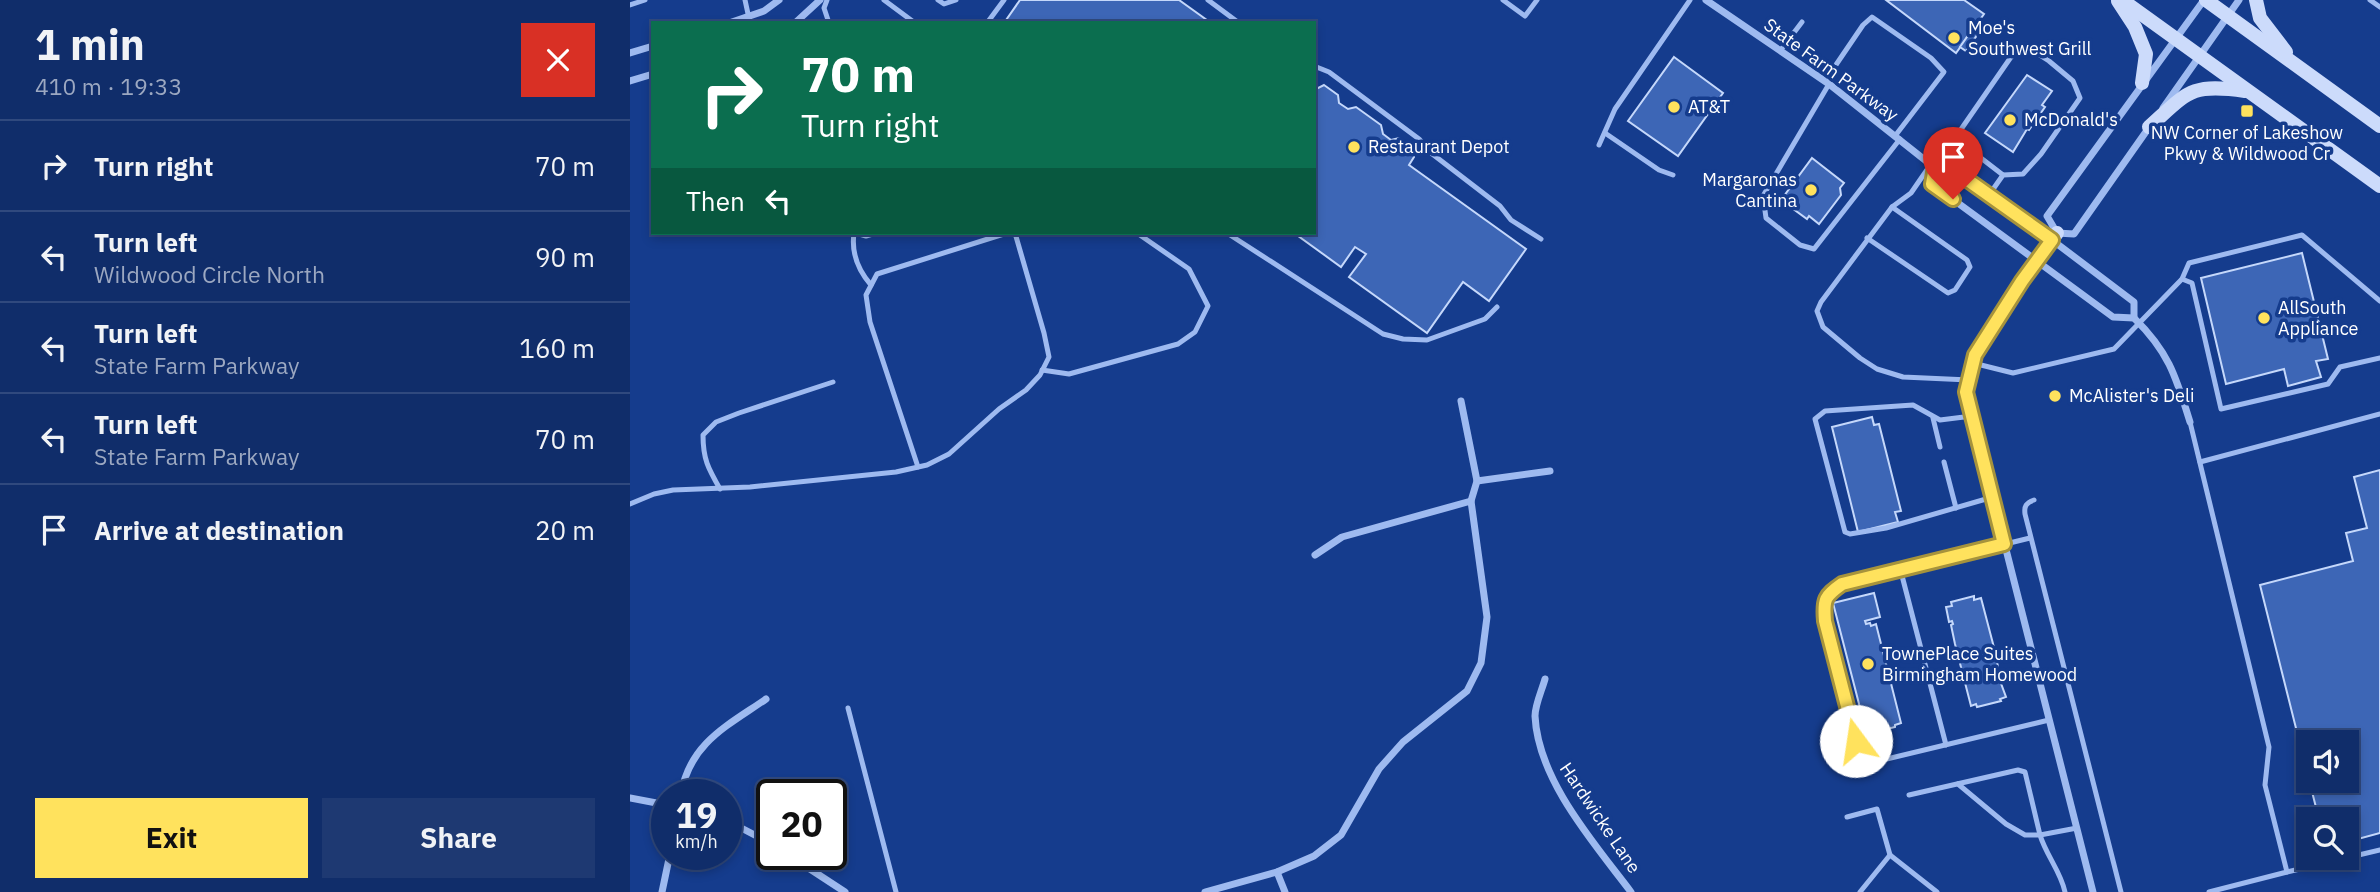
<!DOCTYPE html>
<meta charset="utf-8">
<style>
body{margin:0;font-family:"IBM Plex Sans",sans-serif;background:#1e3972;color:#f1f3f6;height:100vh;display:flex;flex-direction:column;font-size:26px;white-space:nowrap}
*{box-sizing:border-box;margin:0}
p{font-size:23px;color:#9ca8c1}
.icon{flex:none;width:38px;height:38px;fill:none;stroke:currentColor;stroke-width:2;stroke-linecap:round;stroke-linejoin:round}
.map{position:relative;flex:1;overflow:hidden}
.panel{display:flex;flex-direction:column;background:#102d6a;width:630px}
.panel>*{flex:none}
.top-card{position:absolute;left:21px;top:21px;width:665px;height:214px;border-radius:0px;box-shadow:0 4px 10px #0003,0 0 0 2px #30497e;background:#0b6e4f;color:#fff;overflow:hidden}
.tools{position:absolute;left:1666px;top:730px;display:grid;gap:14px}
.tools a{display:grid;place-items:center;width:63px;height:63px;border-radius:0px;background:#102d6a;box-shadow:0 4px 10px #0003,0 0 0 2px #30497e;font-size:35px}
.speed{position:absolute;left:21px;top:779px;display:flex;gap:14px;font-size:35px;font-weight:700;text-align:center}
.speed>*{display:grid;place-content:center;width:91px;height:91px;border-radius:50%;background:#102d6a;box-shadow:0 4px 10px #0003,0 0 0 2px #30497e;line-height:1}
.speed small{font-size:18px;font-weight:400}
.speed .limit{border:4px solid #111;border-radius:10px;background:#fff;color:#111}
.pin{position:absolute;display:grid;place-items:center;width:60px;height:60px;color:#fff;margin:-72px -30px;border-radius:50% 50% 50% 0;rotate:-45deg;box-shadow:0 0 7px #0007}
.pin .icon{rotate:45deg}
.me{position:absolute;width:77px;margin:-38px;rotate:346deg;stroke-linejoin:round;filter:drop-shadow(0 0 5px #0008)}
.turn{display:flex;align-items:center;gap:24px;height:147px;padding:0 35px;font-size:32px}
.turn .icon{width:91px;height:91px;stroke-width:2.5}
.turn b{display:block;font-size:49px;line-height:60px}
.then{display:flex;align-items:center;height:66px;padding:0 35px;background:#0003;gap:14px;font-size:26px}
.round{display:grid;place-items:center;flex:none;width:74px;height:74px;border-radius:0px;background:#1e3972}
.head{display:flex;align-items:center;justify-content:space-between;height:119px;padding:0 35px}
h1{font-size:42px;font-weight:700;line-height:52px}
.cta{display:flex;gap:14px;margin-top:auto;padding:14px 35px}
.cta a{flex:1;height:80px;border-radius:0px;background:#ffe25d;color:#111;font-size:28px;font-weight:700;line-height:80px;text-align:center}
.cta a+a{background:#1e3972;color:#f1f3f6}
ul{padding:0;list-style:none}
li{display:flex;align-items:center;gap:21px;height:91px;padding:0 35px;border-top:2px solid #30497e}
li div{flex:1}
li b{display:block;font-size:26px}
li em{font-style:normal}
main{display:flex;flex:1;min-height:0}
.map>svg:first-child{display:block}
.building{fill:#3d66b6;stroke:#c5d8fb;stroke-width:2}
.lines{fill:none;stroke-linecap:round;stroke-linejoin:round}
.lane{stroke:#9ebaf0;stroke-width:5}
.street{stroke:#9ebaf0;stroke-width:7}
.secondary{stroke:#ccdbfb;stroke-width:14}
.route-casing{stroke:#a6933c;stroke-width:18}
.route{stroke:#ffe25d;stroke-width:12}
.poi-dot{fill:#ffe25d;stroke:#153c8d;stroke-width:2.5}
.labels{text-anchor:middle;stroke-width:7;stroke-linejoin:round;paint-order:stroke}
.poi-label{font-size:18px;fill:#fff;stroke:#153c8d;text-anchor:start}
.street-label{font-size:18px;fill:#fff;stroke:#153c8d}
</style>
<main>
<section class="panel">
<div class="head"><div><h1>1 min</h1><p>410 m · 19:33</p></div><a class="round" style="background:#d93025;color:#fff"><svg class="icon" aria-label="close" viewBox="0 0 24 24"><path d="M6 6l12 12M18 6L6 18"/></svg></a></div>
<ul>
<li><svg class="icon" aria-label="right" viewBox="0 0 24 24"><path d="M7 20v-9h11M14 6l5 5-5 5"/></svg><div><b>Turn right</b></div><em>70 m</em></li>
<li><svg class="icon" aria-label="left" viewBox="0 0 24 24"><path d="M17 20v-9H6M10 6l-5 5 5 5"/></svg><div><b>Turn left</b><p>Wildwood Circle North</p></div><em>90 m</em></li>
<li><svg class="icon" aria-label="left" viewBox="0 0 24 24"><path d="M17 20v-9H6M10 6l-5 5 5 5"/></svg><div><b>Turn left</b><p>State Farm Parkway</p></div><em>160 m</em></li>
<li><svg class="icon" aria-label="left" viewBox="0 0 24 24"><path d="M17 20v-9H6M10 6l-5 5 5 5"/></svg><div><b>Turn left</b><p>State Farm Parkway</p></div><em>70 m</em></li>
<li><svg class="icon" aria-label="arrive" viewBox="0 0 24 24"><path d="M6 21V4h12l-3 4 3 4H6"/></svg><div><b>Arrive at destination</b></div><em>20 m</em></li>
</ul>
<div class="cta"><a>Exit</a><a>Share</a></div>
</section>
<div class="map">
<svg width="1750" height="892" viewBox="0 0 1750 892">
<rect width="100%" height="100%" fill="#153c8d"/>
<g class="building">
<path d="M390,0H549L581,23H374Z"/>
<path d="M1256,0H1334L1354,14L1326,53Z"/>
<path d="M1346,24L1352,28L1336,51L1330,47Z"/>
<path d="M1044,57L1093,93L1048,156L998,121Z"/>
<path d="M1397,75L1422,91L1412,105L1415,107L1399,130L1397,129L1383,152L1355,133Z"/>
<path d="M694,85L708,95L709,103L718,109L726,107L751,125L753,134L761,140L769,138L783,148L784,157L779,165L896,249L859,301L833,282L797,333L719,277L736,254L725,247L711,267L664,233H684V90Z"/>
<path d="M1182,158L1214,183L1210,188L1211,195L1189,224L1179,216L1177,219L1151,200Z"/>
<path d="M1672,253L1698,359L1686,361L1691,377L1658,386L1654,369L1596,384L1571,278Z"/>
<path d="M1242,417L1244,425L1249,424L1271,511L1265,512L1268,522L1228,532L1202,427Z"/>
<path d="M1750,470V833L1717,842V819H1689L1679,780H1717V742H1678V776L1630,585L1723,561L1716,533L1737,528L1724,477Z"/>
<path d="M1244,593L1250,617L1235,621L1236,624L1240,623L1241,626L1246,624L1271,723L1265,725V727L1242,733V730L1236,731L1203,603Z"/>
<path d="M1344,596V600L1351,598L1367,659L1369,678L1376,697L1370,699L1371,701L1347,707L1346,704L1341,706L1325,644L1321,625L1323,624L1322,621L1319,622L1316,607L1322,606L1321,602Z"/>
</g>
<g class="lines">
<g class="lane">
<path d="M115,0L120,23"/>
<path d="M197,0L194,8L199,23"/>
<path d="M254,0L285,23"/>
<path d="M308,0L314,4L326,0"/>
<path d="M578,0L609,23"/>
<path d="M873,0L895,16L907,0"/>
<path d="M1740,0L1750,7"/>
<path d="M0,5L15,0"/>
<path d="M357,23L374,0"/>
<path d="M1150,51L1172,22"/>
<path d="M684,66L699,72L789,139L801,153L870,206L881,220L911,239"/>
<path d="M1195,81L1233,25L1242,17L1301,58L1314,72L1265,136"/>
<path d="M1199,84L1133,196L1136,218L1170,245L1184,249L1270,139"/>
<path d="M975,133L1029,170L1043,175"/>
<path d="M1325,138L1373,175"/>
<path d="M969,145L985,109L1060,0"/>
<path d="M224,233C221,254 228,270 241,285"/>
<path d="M226,233L236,236L246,233"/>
<path d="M597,233L753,334L773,339L797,340L855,319L867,307"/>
<path d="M1237,238L1318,293L1325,290L1340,267L1337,260L1262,207"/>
<path d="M1552,279L1562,283L1591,409L1698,384L1710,367L1750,358"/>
<path d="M1343,363L1383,373L1484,349L1552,279L1559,263L1672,235L1750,301"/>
<path d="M412,370L439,374L548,344L565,332L578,306L559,269L507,233"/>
<path d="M1339,380L1273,377L1247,369L1230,358L1193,327L1187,311L1191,302L1262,207L1281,193L1301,164L1325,138L1381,57L1396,46L1419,61L1443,81L1450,98L1411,154L1393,174L1373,175L1359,195"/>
<path d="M1342,416L1310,420L1283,405L1195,411L1185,419L1215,532L1220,534L1256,528L1363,497"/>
<path d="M1303,418L1310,447"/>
<path d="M1560,422L1639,747L1635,785L1657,872L1579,892"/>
<path d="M1314,462L1326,508"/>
<path d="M1570,462L1750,414"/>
<path d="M288,467L240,322L236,295L247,274L377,233"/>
<path d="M90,489C78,468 73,459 73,435L86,422L109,413L203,382"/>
<path d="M1404,500C1396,503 1394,506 1395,514L1491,892"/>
<path d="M0,504L24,494L43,490L120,487L266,472L297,465L319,454L369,409L396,390L410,375L419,357L414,333L385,233"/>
<path d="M1400,538L1212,584C1195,596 1193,599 1195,621L1232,765L1419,720"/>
<path d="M1270,568L1316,745"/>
<path d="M218,708L266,892"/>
<path d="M1328,784L1376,824L1395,835H1410C1416,855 1431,872 1435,892"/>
<path d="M1279,795L1388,770L1395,772L1410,835L1447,828"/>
<path d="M1217,817L1247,809L1260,855"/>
<path d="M1657,872L1750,850"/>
<path d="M1230,892L1260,855L1307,892"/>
</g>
<g class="street">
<path d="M1076,0L1199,84L1305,168L1318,166L1422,240L1504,302V318"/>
<path d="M99,23L134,11L149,0"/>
<path d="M165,23L190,0"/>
<path d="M0,53L23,46"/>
<path d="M0,81L23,74"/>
<path d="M1533,108L1609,0"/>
<path d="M1520,126L1444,234L1427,233L1417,216L1574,0"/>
<path d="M1305,168L1302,184L1483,317L1504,318C1539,352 1546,377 1560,422"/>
<path d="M1422,241L1392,281L1345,355L1336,392L1463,892"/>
<path d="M847,481L920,471"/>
<path d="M685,555L712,537L841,501"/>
<path d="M915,679C912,690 905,705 905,716C908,780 964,843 1001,892"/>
<path d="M51,794C60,743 97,726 136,699"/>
<path d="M0,798L37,805"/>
<path d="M96,820L142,844"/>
<path d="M157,854L215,892"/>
<path d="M647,872L655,892"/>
<path d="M32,892L40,854"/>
<path d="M575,892L647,872L684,856L711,835L749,769L773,742L837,691L851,663L857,617L841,501L847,481L831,401"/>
</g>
<g class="secondary">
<path d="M1492,0L1750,186"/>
<path d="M1576,0L1750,126"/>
<path d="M1626,0L1630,18L1656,52"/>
<path d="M1488,1L1505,27L1516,54L1512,83"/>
<path d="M1519,127C1558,92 1560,83 1615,91"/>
<path d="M1422,240L1427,233"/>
</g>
</g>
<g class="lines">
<defs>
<path id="route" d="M1226,741L1195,621C1193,599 1195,596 1212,584L1374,544L1336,392L1345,355L1392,281L1422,240L1318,166L1305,167L1302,184L1323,199"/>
</defs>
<use href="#route" class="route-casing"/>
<use href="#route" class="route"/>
</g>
<g class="poi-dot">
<circle cx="1324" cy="38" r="7"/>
<circle cx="1044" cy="107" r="7"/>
<rect x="1610" y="104" width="14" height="14" rx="3.5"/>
<circle cx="1380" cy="120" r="7"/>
<circle cx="724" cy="147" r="7"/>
<circle cx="1181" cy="190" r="7"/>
<circle cx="1634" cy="318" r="7"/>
<circle cx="1425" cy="396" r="7"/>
<circle cx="1238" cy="664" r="7"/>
</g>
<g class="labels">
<g class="poi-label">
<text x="1338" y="34">Moe's<tspan x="1338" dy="21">Southwest Grill</tspan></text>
<text x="1058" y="113">AT&amp;T</text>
<text x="1394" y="126">McDonald's</text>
<text x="1617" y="139" text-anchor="middle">NW Corner of Lakeshow<tspan x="1617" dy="21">Pkwy &amp; Wildwood Cr</tspan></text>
<text x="738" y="153">Restaurant Depot</text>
<text x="1167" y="186" text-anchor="end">Margaronas<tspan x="1167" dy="21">Cantina</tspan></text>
<text x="1648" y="314">AllSouth<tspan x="1648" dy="21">Appliance</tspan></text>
<text x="1439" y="402">McAlister's Deli</text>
<text x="1252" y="660">TownePlace Suites<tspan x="1252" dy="21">Birmingham Homewood</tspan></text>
</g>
<g class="street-label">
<text transform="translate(1201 70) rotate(36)" y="6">State Farm Parkway</text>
<text transform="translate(970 818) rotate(56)" y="6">Hardwicke Lane</text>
</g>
</g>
</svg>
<div class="tools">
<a><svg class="icon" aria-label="sound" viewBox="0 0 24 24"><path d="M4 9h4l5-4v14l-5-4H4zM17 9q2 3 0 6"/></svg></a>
<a><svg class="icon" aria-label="search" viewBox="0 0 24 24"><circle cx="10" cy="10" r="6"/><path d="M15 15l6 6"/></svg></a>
</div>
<div class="speed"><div>19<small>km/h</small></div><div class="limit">20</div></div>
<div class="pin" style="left:1323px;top:199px;background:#d93025"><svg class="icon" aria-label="arrive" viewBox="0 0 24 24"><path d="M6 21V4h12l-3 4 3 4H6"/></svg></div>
<svg class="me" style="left:1226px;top:741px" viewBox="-20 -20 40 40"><circle r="19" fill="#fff"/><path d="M0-13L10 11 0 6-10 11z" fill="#ffe25d"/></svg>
<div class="top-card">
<div class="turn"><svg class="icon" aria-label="right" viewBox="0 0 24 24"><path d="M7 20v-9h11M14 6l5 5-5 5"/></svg><div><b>70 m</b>Turn right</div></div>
<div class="then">Then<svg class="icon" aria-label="left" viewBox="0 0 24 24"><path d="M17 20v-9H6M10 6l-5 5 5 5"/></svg></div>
</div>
</div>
</main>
